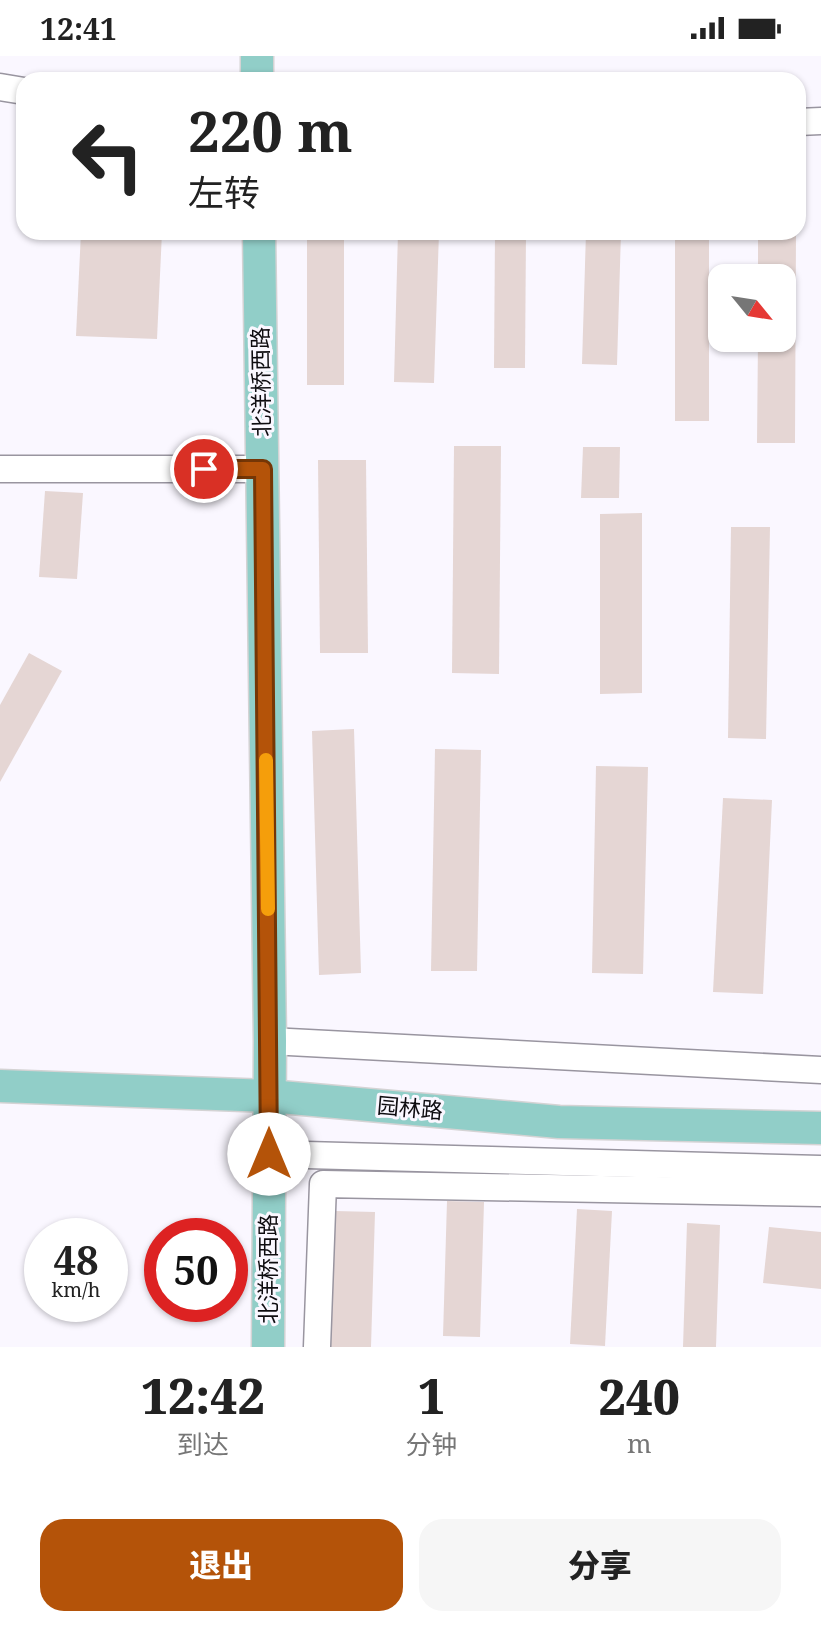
<!DOCTYPE html>
<html lang="zh">
<meta charset="utf-8">
<style>
body{margin:0;font-family:"Noto Serif","Noto Sans SC",serif;background:#f6f6f6;color:#222;height:100vh;display:flex;flex-direction:column;font-size:30px;white-space:nowrap}
*{box-sizing:border-box;margin:0}
p{font-size:26px;color:#767676}
.icon{flex:none;width:44px;height:44px;fill:none;stroke:currentColor;stroke-width:2;stroke-linecap:round;stroke-linejoin:round}
.map{position:relative;height:1291px;overflow:hidden}
.drawer{display:flex;flex-direction:column;background:#fff;flex:1}
.drawer>*{flex:none}
.banner{position:absolute;left:16px;top:16px;width:790px;height:168px;border-radius:24px;box-shadow:0 2px 6px #0004;background:#fff;color:#222;overflow:hidden}
.needle{width:52px;rotate:120deg}
.tools{position:absolute;left:708px;top:208px;display:grid;gap:16px}
.tools a{display:grid;place-items:center;width:88px;height:88px;border-radius:16px;background:#fff;box-shadow:0 2px 6px #0004;font-size:40px}
.speed{position:absolute;left:24px;top:1162px;display:flex;gap:16px;font-size:40px;font-weight:700;text-align:center}
.speed>*{display:grid;place-content:center;width:104px;height:104px;border-radius:50%;background:#fff;box-shadow:0 2px 6px #0004;line-height:1}
.speed small{font-size:20px;font-weight:400}
.speed .limit{border:12px solid #d22;background:#fff;color:#111}
.pin{position:absolute;display:grid;place-items:center;width:68px;height:68px;color:#fff;margin:-34px;border:4px solid #fff;border-radius:50%;box-shadow:0 2px 8px #0007}
.me{position:absolute;width:88px;margin:-44px;rotate:0deg;stroke-linejoin:round;filter:drop-shadow(0 0 6px #0008)}
.turn{display:flex;align-items:center;gap:28px;height:168px;padding:0 40px;font-size:36px}
.turn .icon{width:104px;height:104px;stroke-width:2.5}
.turn b{display:block;font-size:56px;line-height:68px}
.eta{display:flex;justify-content:space-evenly;align-items:center;height:136px;text-align:center}
.eta b{font-size:48px;font-weight:800;line-height:56px}
.action{display:flex;gap:16px;margin-top:auto;padding:16px 40px}
.action a{flex:1;height:92px;border-radius:24px;background:#b45309;color:#fff;font-size:32px;font-weight:800;line-height:92px;text-align:center}
.action a+a{background:#f6f6f6;color:#222}
.status{display:flex;justify-content:space-between;align-items:center;height:56px;padding:0 40px;background:#fff;direction:ltr}
.status svg{height:22px;fill:currentColor}
.map>svg:first-child{display:block}
.building{fill:#e5d6d4}
.lines{fill:none;stroke-linecap:round;stroke-linejoin:round}
.minor-casing{stroke:#9995a0;stroke-width:29}
.major-casing{stroke:#d4d3d4;stroke-width:35}
.minor{stroke:#fff;stroke-width:26}
.major{stroke:#91cec8;stroke-width:32}
.route-casing{stroke:#753606;stroke-width:20}
.route{stroke:#b45309;stroke-width:14}
.slow{stroke:#f59e0b;stroke-width:14}
.labels{text-anchor:middle;stroke-width:6;stroke-linejoin:round;paint-order:stroke}
.street-label{font-size:22px;fill:#0e0c10;stroke:#faf7ff}
</style>
<div class="status"><b>12:41</b><svg viewBox="0 0 49 12"><path d="M0 12V9h3v3zM5 12V6h3v6zM10 12V3h3v9zM15 12V0h3v12zM26 1h20v11H26zM47 4h2v5h-2z"/></svg></div>
<div class="map">
<svg width="821" height="1291" viewBox="0 0 821 1291">
<rect width="100%" height="100%" fill="#faf7ff"/>
<g class="building">
<path d="M81,176H162L157,283L76,280Z"/>
<rect x="307" y="176" width="37" height="153"/>
<path d="M398,176H439L434,327L394,326Z"/>
<path d="M495,176H526L525,312H494Z"/>
<path d="M586,176H621L617,309L582,308Z"/>
<rect x="675" y="176" width="34" height="189"/>
<path d="M758,176H796L795,387H757L758,282H782V222H758Z"/>
<path d="M454,390H501L499,618L452,617Z"/>
<path d="M583,391H620L619,442H581Z"/>
<path d="M318,404H366L368,597H320Z"/>
<path d="M45,435L83,437L77,523L39,521Z"/>
<path d="M642,457V637L600,638V458Z"/>
<path d="M731,471H770L766,683L728,682Z"/>
<path d="M29,597L62,615L0,726V649Z"/>
<path d="M354,673L361,917L319,919L312,675Z"/>
<path d="M435,693L481,694L477,915H431Z"/>
<path d="M596,710L648,711L643,918L592,917Z"/>
<path d="M723,742L772,744L763,938L713,936Z"/>
<path d="M447,1145L484,1146L480,1281L443,1280Z"/>
<path d="M577,1153L612,1155L605,1290L570,1288Z"/>
<path d="M335,1155L375,1156L371,1291H330Z"/>
<path d="M687,1167L720,1169L716,1291H683Z"/>
<path d="M769,1171L821,1176V1233L763,1227Z"/>
</g>
<g class="lines">
<defs>
<g id="minor">
<path d="M0,31L24,35"/>
<path d="M798,66L821,65"/>
<path d="M0,413H263"/>
<path d="M270,985L821,1014"/>
<path d="M269,1098L821,1113"/>
<path d="M317,1291L323,1128L821,1137"/>
</g>
<g id="major">
<path d="M257,0V24"/>
<path d="M259,176L270,985L268,1291"/>
<path d="M0,1030L269,1040L559,1066L821,1072"/>
</g>
</defs>
<use href="#minor" class="minor-casing"/>
<use href="#major" class="major-casing"/>
<use href="#minor" class="minor"/>
<use href="#major" class="major"/>
</g>
<g class="lines">
<defs>
<path id="route" d="M204,413H263L269,1098"/>
</defs>
<use href="#route" class="route-casing"/>
<use href="#route" class="route"/>
<path class="slow" d="M266,704L268,853"/>
</g>
<g class="labels">
<g class="street-label">
<text transform="translate(261 326) rotate(-91)" y="8">北洋桥西路</text>
<text transform="translate(410 1052) rotate(5)" y="8">园林路</text>
<text transform="translate(268 1213) rotate(-90)" y="8">北洋桥西路</text>
</g>
</g>
</svg>
<div class="tools">
<a><svg class="needle" viewBox="-14 -14 28 28"><path d="M0-13l5 13h-10z" fill="#e53935"/><path d="M0 13l5-13h-10z" fill="#767676"/></svg></a>
</div>
<div class="speed"><div>48<small>km/h</small></div><div class="limit">50</div></div>
<div class="pin" style="left:204px;top:413px;background:#d93025"><svg class="icon" aria-label="arrive" viewBox="0 0 24 24"><path d="M6 21V4h12l-3 4 3 4H6"/></svg></div>
<svg class="me" style="left:269px;top:1098px" viewBox="-20 -20 40 40"><circle r="19" fill="#fff"/><path d="M0-13L10 11 0 6-10 11z" fill="#b45309"/></svg>
<div class="banner">
<div class="turn"><svg class="icon" aria-label="left" viewBox="0 0 24 24"><path d="M17 20v-9H6M10 6l-5 5 5 5"/></svg><div><b>220 m</b>左转</div></div>
</div>
</div>
<section class="drawer">
<div class="eta">
<div><b>12:42</b><p>到达</p></div>
<div><b>1</b><p>分钟</p></div>
<div><b>240</b><p>m</p></div>
</div>
<div class="action"><a>退出</a><a>分享</a></div>
</section>
